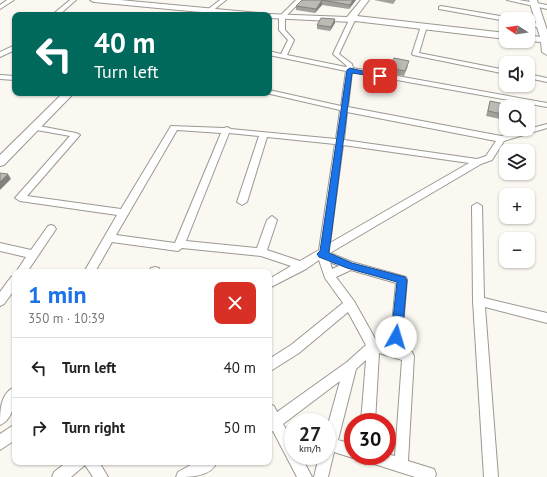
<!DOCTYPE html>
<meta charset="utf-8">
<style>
body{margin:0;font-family:"PT Sans",sans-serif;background:#f6f6f6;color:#222;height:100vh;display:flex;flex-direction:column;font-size:15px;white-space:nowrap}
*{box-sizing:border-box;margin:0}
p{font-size:13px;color:#767676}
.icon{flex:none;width:22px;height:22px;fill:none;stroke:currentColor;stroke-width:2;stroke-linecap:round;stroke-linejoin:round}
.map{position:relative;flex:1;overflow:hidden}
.drawer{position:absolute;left:12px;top:269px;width:260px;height:196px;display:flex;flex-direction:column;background:#fff;border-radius:8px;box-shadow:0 1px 3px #0004}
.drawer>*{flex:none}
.top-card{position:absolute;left:12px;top:12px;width:260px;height:84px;border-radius:8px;box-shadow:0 1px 3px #0004;background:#00695c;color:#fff;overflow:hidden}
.needle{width:26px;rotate:282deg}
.controls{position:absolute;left:499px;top:12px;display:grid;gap:8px}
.controls a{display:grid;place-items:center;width:36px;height:36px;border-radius:8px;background:#fff;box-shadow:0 1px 3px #0004;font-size:20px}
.speed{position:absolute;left:284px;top:413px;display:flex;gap:8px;font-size:20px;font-weight:700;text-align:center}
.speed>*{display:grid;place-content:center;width:52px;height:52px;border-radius:50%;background:#fff;box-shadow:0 1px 3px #0004;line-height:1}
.speed small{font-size:10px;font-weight:400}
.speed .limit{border:6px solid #d22;background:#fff;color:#111}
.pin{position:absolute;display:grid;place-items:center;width:34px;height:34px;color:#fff;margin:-17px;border-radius:8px;box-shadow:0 2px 6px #0006}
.me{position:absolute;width:44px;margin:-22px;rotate:6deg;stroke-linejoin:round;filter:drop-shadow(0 0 3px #0008)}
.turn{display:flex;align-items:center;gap:14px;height:84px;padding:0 16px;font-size:18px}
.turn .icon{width:52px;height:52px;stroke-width:2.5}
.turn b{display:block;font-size:28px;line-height:34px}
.round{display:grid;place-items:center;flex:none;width:42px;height:42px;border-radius:8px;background:#f6f6f6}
.head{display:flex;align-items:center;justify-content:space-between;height:68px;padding:0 16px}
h1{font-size:24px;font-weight:700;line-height:30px;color:#1a73e8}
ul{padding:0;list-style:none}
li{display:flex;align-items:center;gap:12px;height:60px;padding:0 16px;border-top:1px solid #e0e0e0}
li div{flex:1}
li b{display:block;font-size:15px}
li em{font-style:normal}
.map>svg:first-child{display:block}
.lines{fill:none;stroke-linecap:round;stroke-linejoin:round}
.street-casing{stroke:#9c9892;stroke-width:2}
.secondary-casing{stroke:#9c9892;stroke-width:2}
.street{fill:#fff;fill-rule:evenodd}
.secondary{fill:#fff;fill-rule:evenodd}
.wall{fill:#a39f9b}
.shaded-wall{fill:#84827e}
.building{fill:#bdb9b4;stroke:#84827e}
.route{fill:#1a73e8;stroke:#114b97}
</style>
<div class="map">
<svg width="547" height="477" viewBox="0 0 547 477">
<rect width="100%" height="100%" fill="#fbf7f1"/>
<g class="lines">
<defs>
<g id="street">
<path d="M7,0H14L0,9V5Z"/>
<path d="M70,0H76L59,15H52Z"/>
<path d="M220,0H226L211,12H207V10Z"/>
<path d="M296,0H302L285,17V30L294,40L287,55L346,67L347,66L333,54L349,20L352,18L355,20L339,54L352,64L353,68L547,103V107L352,72L348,107L501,136L547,124V128L504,141L492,160L481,164L330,253L352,262L406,277L407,280L401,349L412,352L414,356L408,461L434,469L436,474L435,477H415L365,461L363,456H387V454L395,456L402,360L379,353L375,422H361L366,360L356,369L338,440L353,444V456H358L353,458L334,452L328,477H314L319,456H327V428L340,381L283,424L293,441V456H301L312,477H297L273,431L269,433V404L274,406L277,412L347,362L366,345L348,312L299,353L269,372V359L291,345L343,303L325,278L319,260L306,269L269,288V279L291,266L261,256L182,248L178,251L112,242L95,272H84L117,215L20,201L15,198L70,136L31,129V125H34L76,133L80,135L27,196L121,209L171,126L224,128L227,127L231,129L336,139L340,110L266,93H269V90L341,106L346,71L269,55V51L281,54L288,40L279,30V17ZM347,112L496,141L486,156L477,159L344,140ZM177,130L221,133L175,243L116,235ZM229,133L259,136L237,202L242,205L247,202L267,137L335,144L319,250L300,261L267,250L277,220L272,216L267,220L257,248L186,241ZM343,145L469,163L330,243ZM330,262L339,266L332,269ZM351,270L396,283L390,345L377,342L354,301L336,277Z"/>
<path d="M507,0H519L547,5V9Z"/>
<path d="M441,6L506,17L509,19H506V21L439,9V7Z"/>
<path d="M528,21L543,25L544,26L541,28L528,25Z"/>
<path d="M424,24L427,26L419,53L506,70V74L413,55L412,54L421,26Z"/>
<path d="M15,45V50L0,57V52Z"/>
<path d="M528,74L547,78V82L528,78Z"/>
<path d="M0,75L15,76V80L0,79Z"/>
<path d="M477,203L482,206L484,298L547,313V323L485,307L498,477H484L473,301L472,206Z"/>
<path d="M51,225L54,226L56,229L27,272H16L26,257L0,251V243L31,250L48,226Z"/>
<path d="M155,267L159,268L160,272H149L151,268Z"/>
<path d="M15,276V289L4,304L0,306V292L11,277Z"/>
<path d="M15,387C15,400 14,419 0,425C0,411 0,393 15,387Z"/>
<path d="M15,424V440L0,450V434Z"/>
<path d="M67,462H99L108,477H93L85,465L71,477H52L54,472Z"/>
<path d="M196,462H217C211,477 190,477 176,477L178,472Z"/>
</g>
<g id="secondary">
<path d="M90,0H120L258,13L262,15H232L94,2Z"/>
<path d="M361,0H369L357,16L506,33V39L355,21L352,22L269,18V15H266L269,14L347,17Z"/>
<path d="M529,0H537L547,30V55L542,52L541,42L528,41V35L540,37Z"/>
<path d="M63,93H74L4,165L0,166V155Z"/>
</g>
</defs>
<use href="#street" class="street-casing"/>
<use href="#secondary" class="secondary-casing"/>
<use href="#street" class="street"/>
<use href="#secondary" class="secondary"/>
</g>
<g class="wall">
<path d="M302,0H356L349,9L322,5L315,13L296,10V6Z"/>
<path d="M374,0H396L393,4Z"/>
<path d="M335,23L330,31L317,29V25Z"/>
<path d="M408,66L404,76L388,73L389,68Z"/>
<path d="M490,101L502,114L500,119L486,116Z"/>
</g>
<g class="shaded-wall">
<path d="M322,0V5L315,13L316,9Z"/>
<path d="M353,0H356L349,9L350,5Z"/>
<path d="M335,19V23L330,31L331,27Z"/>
<path d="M8,174L11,179L0,190V182Z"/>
</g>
<g class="building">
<path d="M302,0H353L350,5L322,0L316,9L296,6Z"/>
<path d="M321,18L335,19L331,27L317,25Z"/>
<path d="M394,58L409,61L405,71L389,68Z"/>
<path d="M490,101L504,104L502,114L488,111Z"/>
<path d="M0,173L8,174L0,182Z"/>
</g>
<path class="route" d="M350,68L383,76L380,77L352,73L329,253L352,263L405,277L407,280L402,337L400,341L396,342L392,341L391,337L397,282L347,268L319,257L317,254L320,251L347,70Z"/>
</svg>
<div class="controls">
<a><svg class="needle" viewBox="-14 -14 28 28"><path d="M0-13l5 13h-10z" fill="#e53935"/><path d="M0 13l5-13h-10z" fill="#767676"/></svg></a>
<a><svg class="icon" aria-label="sound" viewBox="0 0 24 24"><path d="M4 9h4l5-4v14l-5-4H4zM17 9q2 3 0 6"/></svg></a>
<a><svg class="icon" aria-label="search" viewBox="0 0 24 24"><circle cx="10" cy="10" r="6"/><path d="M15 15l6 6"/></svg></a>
<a><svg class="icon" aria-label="layers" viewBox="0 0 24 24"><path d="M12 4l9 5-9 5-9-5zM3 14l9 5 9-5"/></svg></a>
<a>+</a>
<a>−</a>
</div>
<div class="speed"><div>27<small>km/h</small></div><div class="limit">30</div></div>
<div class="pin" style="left:380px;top:76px;background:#d93025"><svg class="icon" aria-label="arrive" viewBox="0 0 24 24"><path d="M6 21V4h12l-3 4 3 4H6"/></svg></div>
<svg class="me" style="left:396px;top:337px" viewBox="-20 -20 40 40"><circle r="19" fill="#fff"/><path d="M0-13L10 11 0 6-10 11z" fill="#1a73e8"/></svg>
<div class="top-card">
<div class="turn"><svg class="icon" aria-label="left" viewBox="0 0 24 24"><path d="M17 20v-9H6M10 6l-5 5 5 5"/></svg><div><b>40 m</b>Turn left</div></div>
</div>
<section class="drawer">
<div class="head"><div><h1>1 min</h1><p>350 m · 10:39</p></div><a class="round" style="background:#d93025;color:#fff"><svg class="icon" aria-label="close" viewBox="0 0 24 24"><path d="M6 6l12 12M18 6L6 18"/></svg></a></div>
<ul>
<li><svg class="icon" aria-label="left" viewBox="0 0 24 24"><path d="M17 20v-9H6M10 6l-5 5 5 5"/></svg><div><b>Turn left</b></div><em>40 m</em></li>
<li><svg class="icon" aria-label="right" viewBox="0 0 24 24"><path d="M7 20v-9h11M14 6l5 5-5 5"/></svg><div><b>Turn right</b></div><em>50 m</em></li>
</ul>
</section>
</div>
